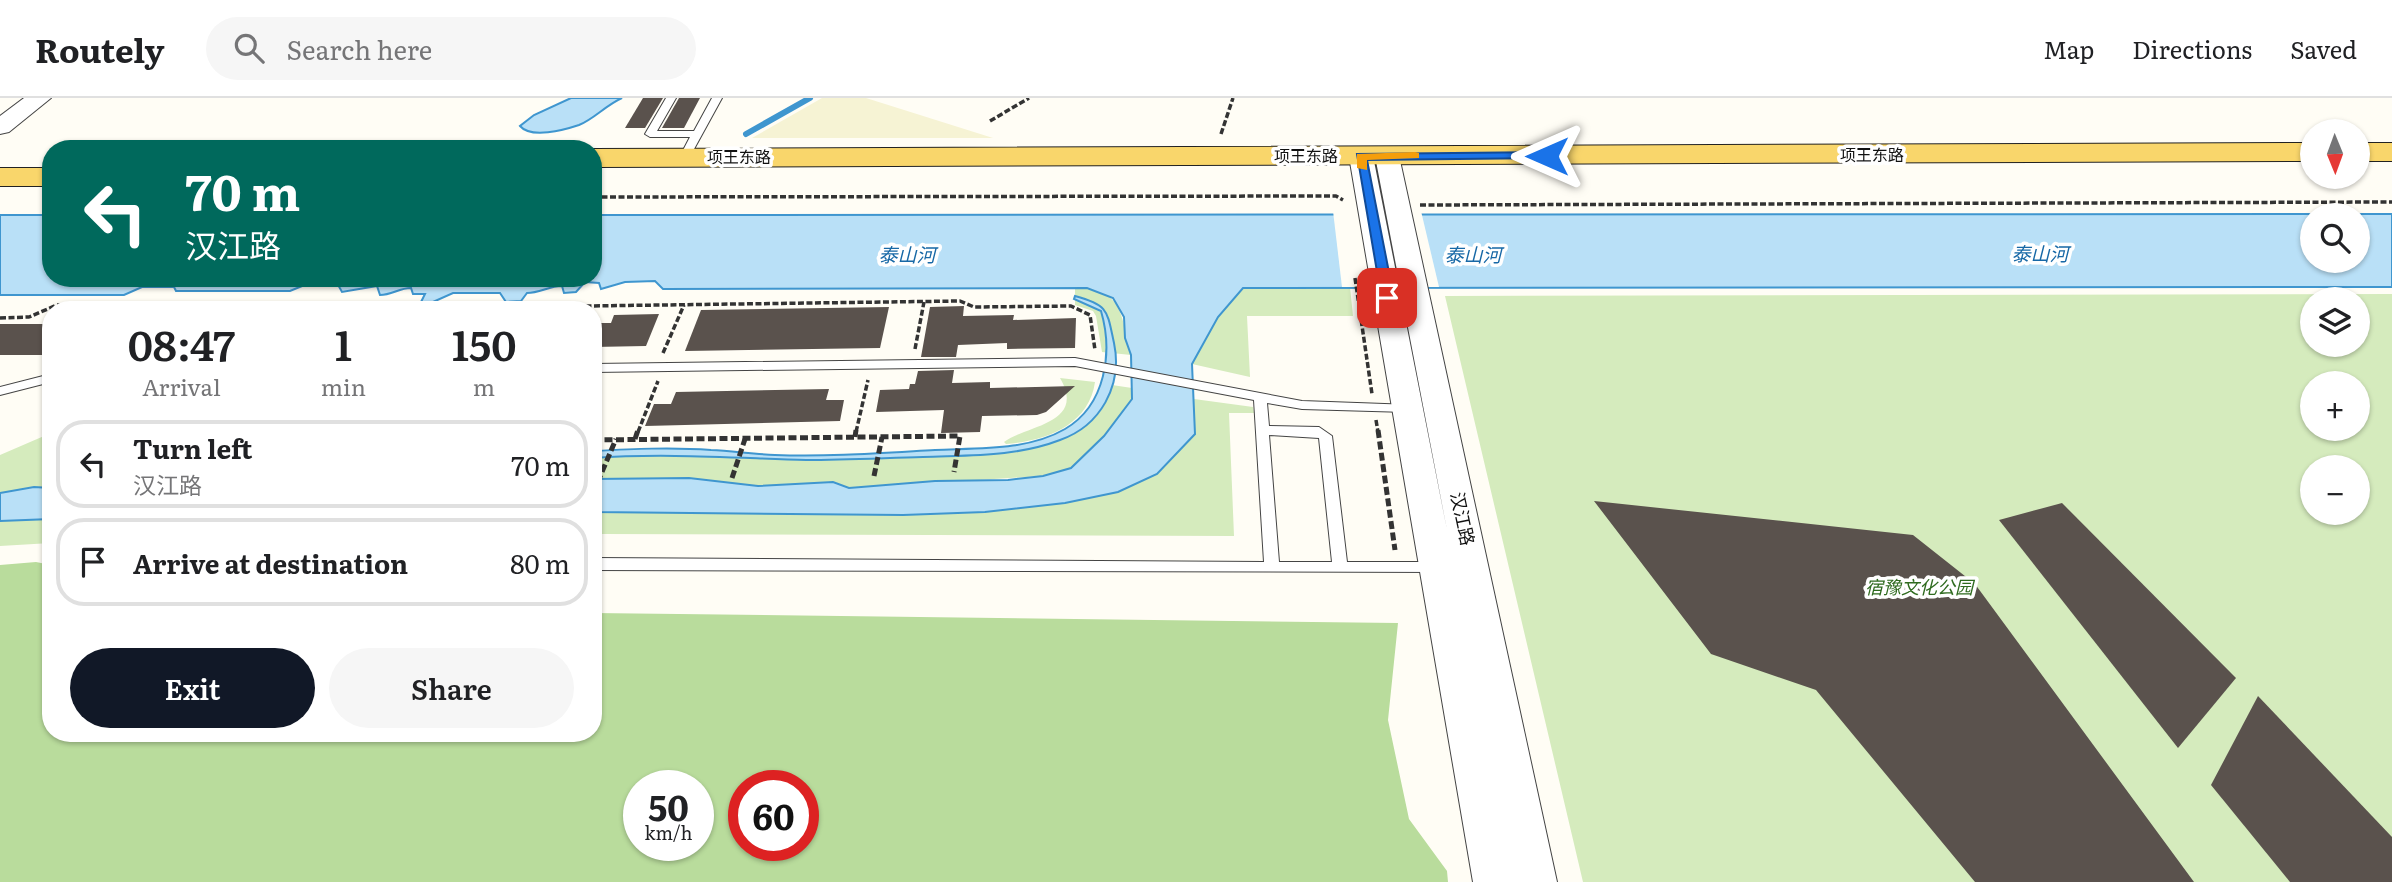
<!DOCTYPE html>
<meta charset="utf-8">
<style>
body{margin:0;font-family:Literata,"Noto Sans SC",serif;background:#f6f6f6;color:#202124;height:100vh;display:flex;flex-direction:column;font-size:26px;white-space:nowrap}
*{box-sizing:border-box;margin:0}
p{font-size:23px;color:#757577}
.icon{flex:none;width:38px;height:38px;fill:none;stroke:currentColor;stroke-width:2;stroke-linecap:round;stroke-linejoin:round}
.map{position:relative;flex:1;overflow:hidden}
.details{position:absolute;left:42px;top:203px;width:560px;height:441px;display:flex;flex-direction:column;background:#fff;border-radius:28px;box-shadow:0 2px 5px #0004}
.details>*{flex:none}
.hud{position:absolute;left:42px;top:42px;width:560px;height:147px;border-radius:28px;box-shadow:0 2px 5px #0004;background:#00695c;color:#fff;overflow:hidden}
.needle{width:46px;rotate:179deg}
.fabs{position:absolute;left:2300px;top:21px;display:grid;gap:14px}
.fabs a{display:grid;place-items:center;width:70px;height:70px;border-radius:50%;background:#fff;box-shadow:0 2px 5px #0004;font-size:35px}
.speed{position:absolute;left:623px;top:672px;display:flex;gap:14px;font-size:35px;font-weight:700;text-align:center}
.speed>*{display:grid;place-content:center;width:91px;height:91px;border-radius:50%;background:#fff;box-shadow:0 2px 5px #0004;line-height:1}
.speed small{font-size:18px;font-weight:400}
.speed .limit{border:10px solid #d22;background:#fff;color:#111}
.pin{position:absolute;display:grid;place-items:center;width:60px;height:60px;color:#fff;margin:-30px;border-radius:14px;box-shadow:0 4px 10px #0006}
.me{position:absolute;width:77px;margin:-38px;rotate:270deg;stroke-linejoin:round;filter:drop-shadow(0 0 5px #0008)}
.turn{display:flex;align-items:center;gap:24px;height:147px;padding:0 28px;font-size:32px}
.turn .icon{width:91px;height:91px;stroke-width:2.5}
.turn b{display:block;font-size:49px;line-height:60px}
.eta{display:flex;justify-content:space-evenly;align-items:center;height:119px;text-align:center}
.eta b{font-size:42px;font-weight:600;line-height:49px}
.primary-button{display:flex;gap:14px;margin-top:auto;padding:14px 28px}
.primary-button a{flex:1;height:80px;border-radius:42px;background:#111827;color:#fff;font-size:28px;font-weight:600;line-height:80px;text-align:center}
.primary-button a+a{background:#f6f6f6;color:#202124}
ul{padding:0;list-style:none}
li{display:flex;align-items:center;gap:21px;height:88px;margin:0 14px 10px;padding:0 14px;border:4px solid #e0e0e0;border-radius:28px}
li div{flex:1}
li b{display:block;font-size:26px}
li em{font-style:normal}
header{display:flex;align-items:center;gap:42px;box-sizing:border-box;height:98px;padding:0 35px;background:#fff;border-bottom:2px solid #e0e0e0}
header strong{font-size:33px}
nav{display:flex;gap:38px;margin-inline-start:auto;font-size:24px}
.search{width:490px;height:63px;background:#f6f6f6;display:flex;align-items:center;gap:18px;box-sizing:border-box;padding:0 24px;border-radius:38px;color:#757577;font-size:26px}
.map>svg:first-child{display:block}
.farmland{fill:#f6f3d4}
.green{fill:#d5ebbd;fill-rule:evenodd}
.forest{fill:#b9dc9c;fill-rule:evenodd}
.water{fill:#b9e0f7;stroke:#3f96cf;stroke-width:2;fill-rule:evenodd}
.pier{fill:#fffdf5}
.lines{fill:none;stroke-linecap:round;stroke-linejoin:round}
.stream{stroke:#3f96cf;stroke-width:6}
.building{fill:#5a524d}
.service-casing{stroke:#444;stroke-width:2}
.tertiary-casing{stroke:#444;stroke-width:2}
.primary-casing{stroke:#222;stroke-width:2}
.path-far1{stroke:#333;stroke-width:3.5;stroke-dasharray:6 2.5;stroke-linecap:butt}
.path{stroke:#333;stroke-width:5;stroke-dasharray:8 3.5;stroke-linecap:butt}
.service{fill:#fff;fill-rule:evenodd}
.tertiary{fill:#fff;fill-rule:evenodd}
.primary{fill:#f9d66b;fill-rule:evenodd}
.route{fill:#1a73e8;stroke:#114b97;stroke-width:2}
.slow{fill:#f59e0b}
.labels{text-anchor:middle;stroke-width:7;stroke-linejoin:round;paint-order:stroke}
.far-street-label{font-size:16px;fill:#111;stroke:#fff}
.street-label{font-size:18px;fill:#111;stroke:#fff}
.park-label{font-size:18px;font-style:italic;fill:#2f6b1f;stroke:#fff}
.water-label{font-size:19px;font-style:italic;fill:#1768a6;stroke:#fff}
</style>
<header>
<strong>Routely</strong>
<div class="search"><svg class="icon" aria-label="search" viewBox="0 0 24 24"><circle cx="10" cy="10" r="6"/><path d="M15 15l6 6"/></svg>Search here</div>
<nav><a>Map</a><a>Directions</a><a>Saved</a></nav>
</header>
<div class="map">
<svg width="2392" height="784" viewBox="0 0 2392 784">
<rect width="100%" height="100%" fill="#fffdf5"/>
<path class="farmland" d="M822,0H866L993,40H752Z"/>
<g class="green">
<path d="M1350,189L1353,218H1247L1250,279L1192,266L1218,219L1243,190Z"/>
<path d="M1075,190C1125,190 1121,220 1131,257L1102,254L1096,218L1093,213L1075,207Z"/>
<path d="M2392,196V784H1583L1445,198ZM2312,201H2357V247H2312ZM2312,285H2357V331H2312ZM2312,369H2357V415H2312Z"/>
<path d="M1060,280L1095,284C1089,327 1046,343 1006,346L1004,344C1026,327 1087,326 1060,280Z"/>
<path d="M1112,287L1132,290V301L1104,338L1071,370L1043,378L849,390L833,384L758,388L689,380L593,381V360C665,355 735,359 806,361C845,363 884,360 923,359C970,357 1016,359 1060,342C1086,333 1106,314 1112,287Z"/>
<path d="M1194,301L1253,309L1254,315H1229L1234,438L602,436L593,456V414L903,417L985,414L1065,405L1195,336Z"/>
<path d="M51,335V390L34,389L0,395V357Z"/>
<path d="M51,421V445L0,448V423Z"/>
</g>
<path class="forest" d="M36,464L51,467V635H593V515L1398,525L1388,622L1409,721L1447,773L1448,784H0V467ZM639,688H698V747H639ZM744,688H803V747H744Z"/>
<g class="water">
<path d="M571,0H622C606,7 594,21 579,27C564,32 531,41 520,28L534,17Z"/>
<path d="M2392,116V189L1243,190L1218,219L1192,266L1195,336L1157,376L1118,394L1065,405L985,414L903,417L593,414V381L689,380L758,388L833,384L849,390L935,383L1008,382L1043,378L1071,370L1104,338L1132,301L1131,257L1125,240L1124,219L1113,200L1087,190L663,191L655,183L625,184L601,191L599,185L585,184L576,194L564,195L562,188C549,188 540,195 527,195L521,203L506,204L500,195H453L433,204H421L425,196H413L411,190C399,190 392,197 380,197L377,188L342,194L337,185L307,186L290,193H176L174,189H142L124,197H0V117H51V180H593V117ZM2312,117H2357V163H2312Z"/>
<path d="M1075,198C1109,207 1107,213 1114,245C1123,288 1100,328 1060,342C1016,359 969,357 923,359C884,360 845,362 806,362C735,360 665,355 593,360V353C632,351 671,349 711,352C732,353 753,356 775,357C828,359 882,355 935,352C977,350 1027,353 1065,331C1106,307 1113,254 1101,213L1074,201Z"/>
<path d="M34,389L51,390V421L0,423V395Z"/>
</g>
<path class="pier" d="M1333,113H1421L1439,189H1342Z"/>
<g class="lines">
<path class="stream" d="M746,36L810,0"/>
</g>
<g class="building">
<path d="M643,0H663L645,30H625Z"/>
<path d="M679,0H700L684,30H662Z"/>
<path d="M964,208L963,218L1014,217L1013,222L1076,220L1075,250L1007,251V245L958,247L956,259H921L930,209Z"/>
<path d="M889,209L880,250L685,253L701,212Z"/>
<path d="M659,216L646,248L593,249V225H611L614,217Z"/>
<rect x="0" y="226" width="51" height="31"/>
<path d="M954,272L952,285L990,284V290L1075,288L1046,314L1037,317L982,318L980,334L941,335L944,312L876,314L880,292L909,291L910,286H915L918,273Z"/>
<path d="M829,291L826,302H844L840,323L645,328L654,306H671L676,294Z"/>
<path d="M1594,403L1913,437L1975,486L2194,784H1975L1816,592L1711,556Z"/>
<path d="M2062,405L2236,580L2178,650L1999,422Z"/>
<path d="M2258,598L2392,739V784H2290L2211,687Z"/>
</g>
<g class="lines">
<defs>
<g id="service">
<path d="M666,0H676L657,33H694L712,0H722L688,62L684,63L679,60L690,39H650L645,36Z"/>
<path d="M1075,260L1302,303L1412,307L1414,310L1412,313L1407,314L1302,311L1267,305L1269,328L1319,329L1332,338L1347,464H1436L1441,466L1443,470L1441,474L593,472V460L1264,464L1254,302L1075,268L593,274V266ZM1269,337L1319,340L1332,464H1279Z"/>
<path d="M51,276V284L0,297V289Z"/>
</g>
<g id="tertiary">
<path d="M24,0H51L9,34L0,36V18Z"/>
<path d="M1361,51L1370,53L1373,58L1447,432L1375,58L1378,53H1396L1399,58L1557,784H1473L1349,58L1352,53Z"/>
</g>
<g id="primary">
<path d="M2312,45V63L593,69V51Z"/>
<rect x="2357" y="45" width="35" height="18"/>
<rect x="0" y="70" width="51" height="18"/>
</g>
</defs>
<use href="#service" class="service-casing"/>
<use href="#tertiary" class="tertiary-casing"/>
<use href="#primary" class="primary-casing"/>
<g class="path-far1">
<path d="M990,23L1029,0"/>
<path d="M1221,36L1233,0"/>
<path d="M593,99L1336,98L1343,102"/>
<path d="M1420,107L2392,104"/>
<path d="M1355,180L1372,296"/>
<path d="M288,212L960,203L974,209L1071,208L1090,217L1095,252"/>
<path d="M0,220L29,219L57,207L129,206L140,212"/>
<path d="M915,251L924,204"/>
<path d="M663,255L684,207"/>
<path d="M1376,322L1378,334"/>
<path d="M638,334L658,283"/>
<path d="M856,334L868,282"/>
</g>
<g class="path">
<path d="M1378,332L1395,452"/>
<path d="M855,339L856,332"/>
<path d="M635,341L638,332"/>
<path d="M593,342L960,338L954,374"/>
<path d="M874,378L882,339"/>
<path d="M732,380L745,341"/>
<path d="M593,395L616,341"/>
</g>
<use href="#service" class="service"/>
<use href="#tertiary" class="tertiary"/>
<use href="#primary" class="primary"/>
</g>
<path class="route" d="M1547,54L1551,55V60L1367,62L1394,200L1382,203L1357,56Z"/>
<path class="slow" d="M1415,54L1419,55V60L1367,62V72L1357,70V56Z"/>
<g class="labels">
<g class="far-street-label">
<text x="1872" y="63">项王东路</text>
<text x="1306" y="64">项王东路</text>
<text x="739" y="65">项王东路</text>
</g>
<g class="street-label">
<text transform="translate(1462 421) rotate(78)" y="6">汉江路</text>
</g>
<g class="park-label">
<text x="1919" y="496">宿豫文化公园</text>
</g>
<g class="water-label">
<text x="2040" y="163">泰山河</text>
<text x="907" y="164">泰山河</text>
<text x="1473" y="164">泰山河</text>
</g>
</g>
</svg>
<div class="fabs">
<a><svg class="needle" viewBox="-14 -14 28 28"><path d="M0-13l5 13h-10z" fill="#e53935"/><path d="M0 13l5-13h-10z" fill="#757577"/></svg></a>
<a><svg class="icon" aria-label="search" viewBox="0 0 24 24"><circle cx="10" cy="10" r="6"/><path d="M15 15l6 6"/></svg></a>
<a><svg class="icon" aria-label="layers" viewBox="0 0 24 24"><path d="M12 4l9 5-9 5-9-5zM3 14l9 5 9-5"/></svg></a>
<a>+</a>
<a>−</a>
</div>
<div class="speed"><div>50<small>km/h</small></div><div class="limit">60</div></div>
<div class="pin" style="left:1387px;top:200px;background:#d93025"><svg class="icon" aria-label="arrive" viewBox="0 0 24 24"><path d="M6 21V4h12l-3 4 3 4H6"/></svg></div>
<svg class="me" style="left:1547px;top:58px" viewBox="-20 -20 40 40"><path d="M0-17L14 15 0 8-14 15z" fill="#1a73e8" stroke="#fff" stroke-width="4"/></svg>
<div class="hud">
<div class="turn"><svg class="icon" aria-label="left" viewBox="0 0 24 24"><path d="M17 20v-9H6M10 6l-5 5 5 5"/></svg><div><b>70 m</b>汉江路</div></div>
</div>
<section class="details">
<div class="eta">
<div><b>08:47</b><p>Arrival</p></div>
<div><b>1</b><p>min</p></div>
<div><b>150</b><p>m</p></div>
</div>
<ul>
<li><svg class="icon" aria-label="left" viewBox="0 0 24 24"><path d="M17 20v-9H6M10 6l-5 5 5 5"/></svg><div><b>Turn left</b><p>汉江路</p></div><em>70 m</em></li>
<li><svg class="icon" aria-label="arrive" viewBox="0 0 24 24"><path d="M6 21V4h12l-3 4 3 4H6"/></svg><div><b>Arrive at destination</b></div><em>80 m</em></li>
</ul>
<div class="primary-button"><a>Exit</a><a>Share</a></div>
</section>
</div>
